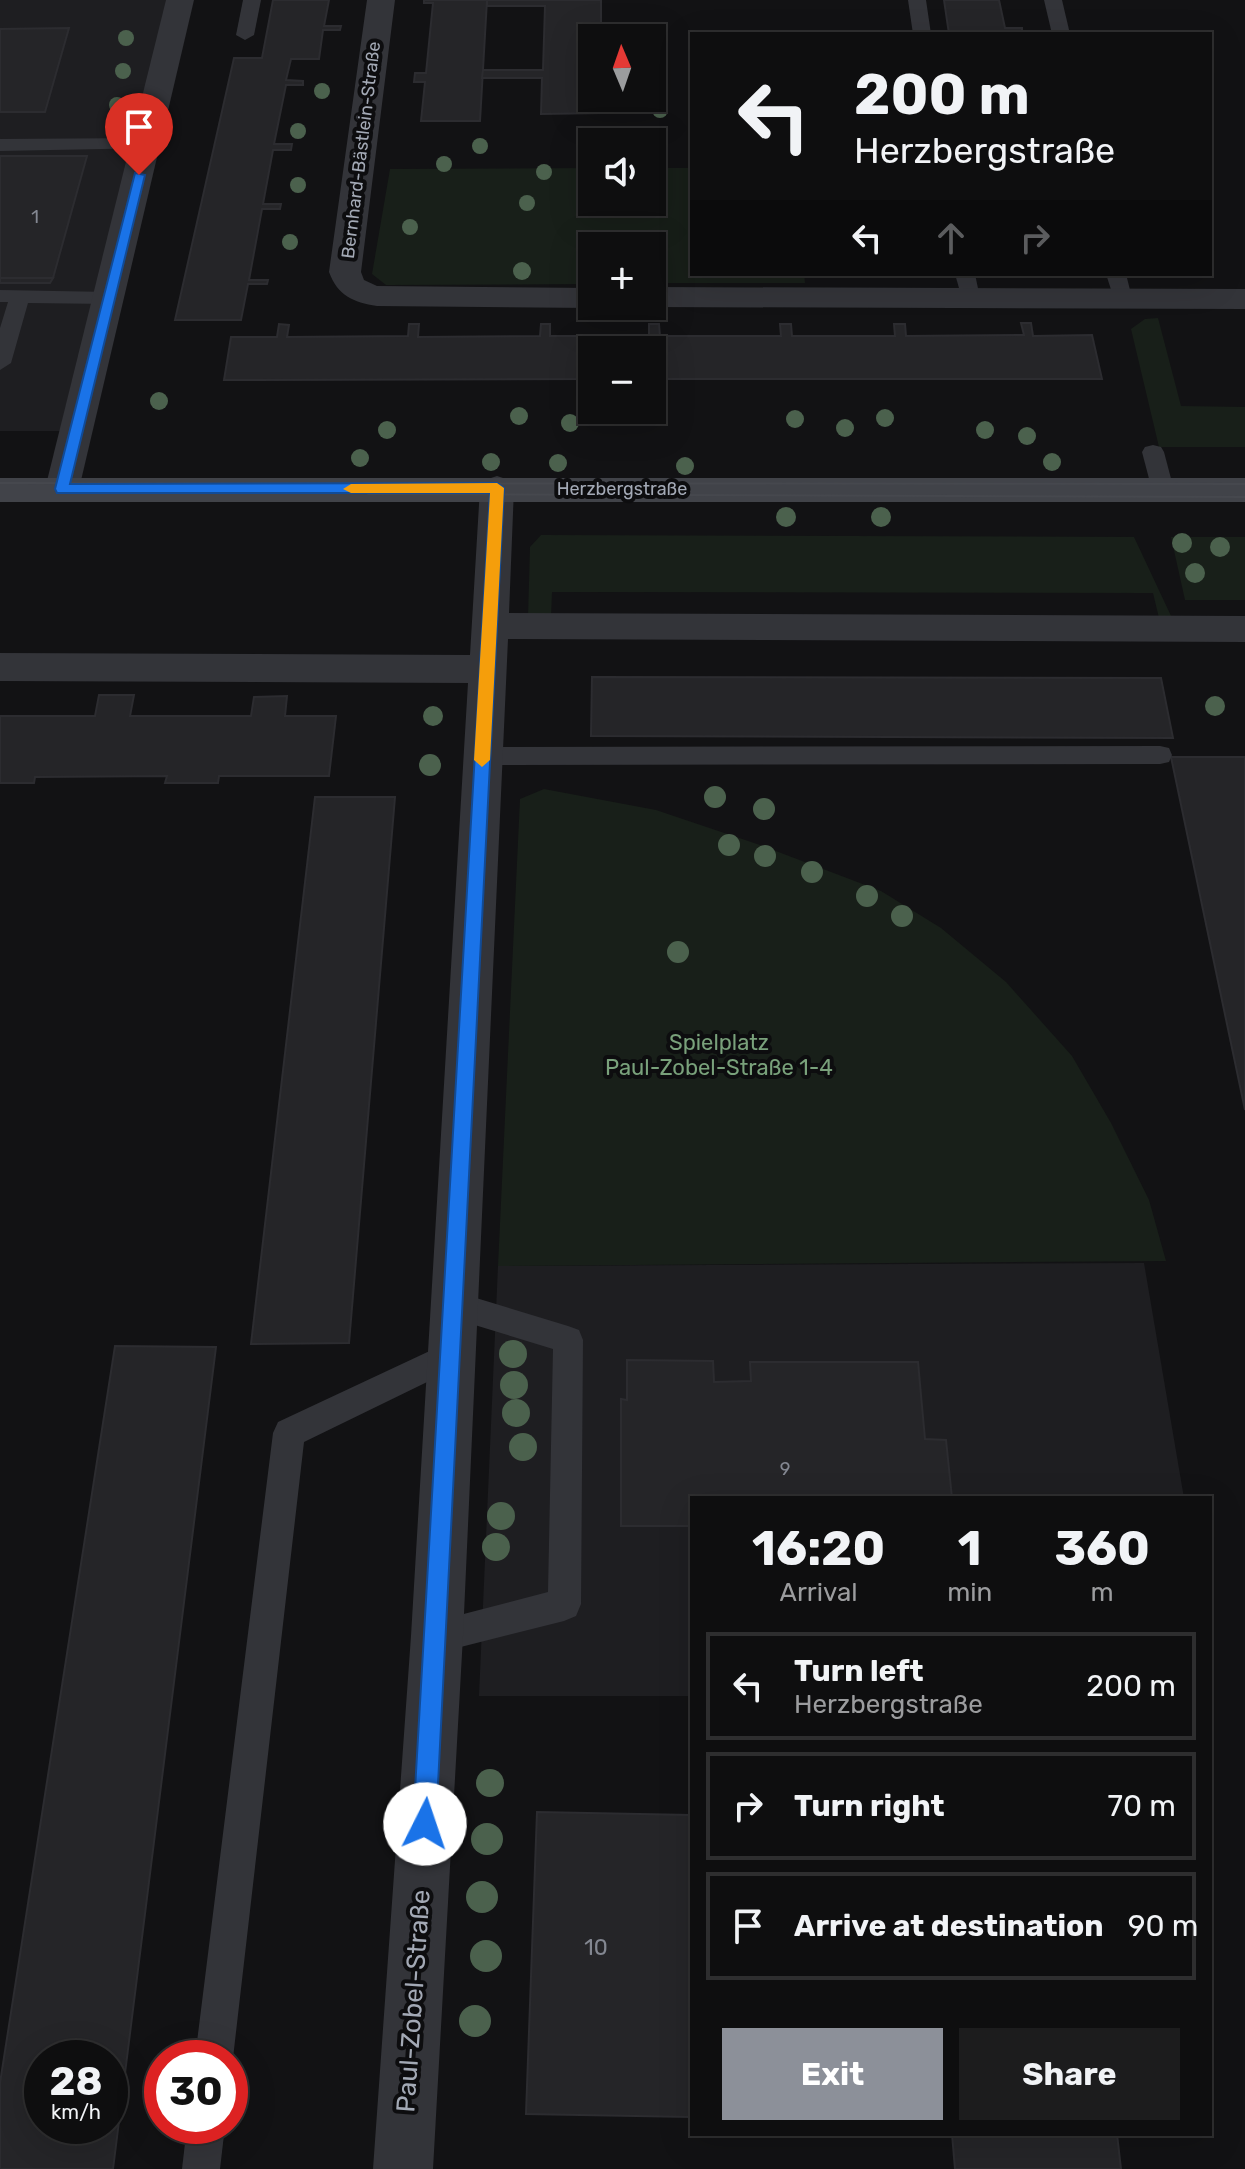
<!DOCTYPE html>
<meta charset="utf-8">
<style>
body{margin:0;font-family:Rubik,sans-serif;background:#1c1c1d;color:#f1f3f6;height:100vh;display:flex;flex-direction:column;font-size:30px;white-space:nowrap}
*{box-sizing:border-box;margin:0}
p{font-size:26px;color:#9b9c9e}
.icon{flex:none;width:44px;height:44px;fill:none;stroke:currentColor;stroke-width:2;stroke-linecap:round;stroke-linejoin:round}
.map{position:relative;flex:1;overflow:hidden}
.details{position:absolute;left:690px;top:1496px;width:522px;height:640px;display:flex;flex-direction:column;background:#0e0e0f;border-radius:0px;box-shadow:0 8px 32px #0002,0 0 0 2px #2e2e2f}
.details>*{flex:none}
.hud{position:absolute;left:690px;top:32px;width:522px;height:244px;border-radius:0px;box-shadow:0 8px 32px #0002,0 0 0 2px #2e2e2f;background:#0e0e0f;color:#f1f3f6;overflow:hidden}
.needle{width:52px;rotate:358deg}
.controls{position:absolute;left:578px;top:24px;display:grid;gap:16px}
.controls a{display:grid;place-items:center;width:88px;height:88px;border-radius:0px;background:#0e0e0f;box-shadow:0 8px 32px #0002,0 0 0 2px #2e2e2f;font-size:40px}
.speed{position:absolute;left:24px;top:2040px;display:flex;gap:16px;font-size:40px;font-weight:700;text-align:center}
.speed>*{display:grid;place-content:center;width:104px;height:104px;border-radius:50%;background:#0e0e0f;box-shadow:0 8px 32px #0002,0 0 0 2px #2e2e2f;line-height:1}
.speed small{font-size:20px;font-weight:400}
.speed .limit{border:12px solid #d22;background:#fff;color:#111}
.pin{position:absolute;display:grid;place-items:center;width:68px;height:68px;color:#fff;margin:-82px -34px;border-radius:50% 50% 50% 0;rotate:-45deg;box-shadow:0 0 8px #0007}
.pin .icon{rotate:45deg}
.me{position:absolute;width:88px;margin:-44px;rotate:4deg;stroke-linejoin:round;filter:drop-shadow(0 0 6px #0008)}
.turn{display:flex;align-items:center;gap:28px;height:168px;padding:0 32px;font-size:36px}
.turn .icon{width:104px;height:104px;stroke-width:2.5}
.turn b{display:block;font-size:56px;line-height:68px}
.lanes{display:flex;align-items:center;height:76px;padding:0 32px;background:#0003;justify-content:center;gap:40px;direction:ltr}
.lanes .off{opacity:.35}
.eta{display:flex;justify-content:space-evenly;align-items:center;height:136px;text-align:center}
.eta b{font-size:48px;font-weight:700;line-height:56px}
.button{display:flex;gap:16px;margin-top:auto;padding:16px 32px}
.button a{flex:1;height:92px;border-radius:0px;background:#8c9099;color:#fff;font-size:32px;font-weight:700;line-height:92px;text-align:center}
.button a+a{background:#1c1c1d;color:#f1f3f6}
ul{padding:0;list-style:none}
li{display:flex;align-items:center;gap:24px;height:108px;margin:0 16px 12px;padding:0 16px;border:4px solid #2e2e2f;border-radius:0px}
li div{flex:1}
li b{display:block;font-size:30px}
li em{font-style:normal}
.map>svg:first-child{display:block}
.built{fill:#1e1e21}
.green{fill:#181f19}
.building{fill:#252528;stroke:#2c2c30;stroke-width:2;fill-rule:evenodd}
.lines{fill:none;stroke-linecap:round;stroke-linejoin:round}
.lane{fill:#333439;fill-rule:evenodd}
.street{fill:#333439;fill-rule:evenodd}
.secondary{fill:#414349;fill-rule:evenodd}
.tram{stroke:#46484e;stroke-width:2}
.tree{fill:#4b614d}
.route{fill:#1a73e8;stroke:#114b97;stroke-width:2}
.slow{fill:#f59e0b}
.labels{text-anchor:middle;stroke-width:8;stroke-linejoin:round;paint-order:stroke}
.far-street-label{font-size:18px;fill:#a3a9b5;stroke:#0d0d0f}
.number-label{font-size:18px;fill:#838791}
.park-label{font-size:22px;fill:#79a17b;stroke:#0d0d0f}
.near-number-label{font-size:22px;fill:#838791}
.near-street-label{font-size:26px;fill:#a3a9b5;stroke:#0d0d0f}
</style>
<div class="map">
<svg width="1245" height="2169" viewBox="0 0 1245 2169">
<rect width="100%" height="100%" fill="#121214"/>
<g class="built">
<path d="M0,0H167L60,431H0Z"/>
<path d="M1144,1263L1184,1498H692V1696H479L498,1266Z"/>
</g>
<g class="green">
<path d="M592,168V202H652V168H692V274H804L805,283H652V246H592V284L386,285L372,274L390,169Z"/>
<path d="M1158,318L1181,406L1245,407V447H1159L1131,329L1145,319Z"/>
<path d="M541,535L1134,537L1172,618H1159L1153,593L552,592L551,617H528L530,547Z"/>
<path d="M1171,537H1245V600H1185Z"/>
<path d="M544,789L656,810L760,845L881,891L941,928L1006,982L1072,1056L1111,1123L1149,1200L1166,1261L498,1266L520,799Z"/>
</g>
<g class="building">
<path d="M273,0H329L324,26H341L340,30H323L319,59H291L286,80L303,81V85H286L274,144H292L291,150H273L263,204H281L280,209H262L249,280H268L267,284H248L241,320H175L234,58H262Z"/>
<path d="M424,0H487L480,121H421L425,82H414L415,73H426L433,3H424Z"/>
<path d="M487,0H601V38H592V98H601V113L541,114L542,78H482L483,70H543L545,6H487Z"/>
<path d="M944,0H999L1005,28H1022V31L949,34Z"/>
<path d="M69,28L45,112H0V29Z"/>
<path d="M0,156H87L53,278H0Z"/>
<path d="M0,278H53L50,283H0Z"/>
<path d="M1021,323H1031L1033,336L1092,335L1102,379H652V350H592V379L224,380L231,337H277L279,324L289,325L287,337L408,336L409,324H419L418,337L540,336L541,324H550V336H649V324H659L660,336H781L780,324H791L792,336H895L894,324H905L906,336L1024,335Z"/>
<path d="M592,677L1161,678L1173,738L591,736Z"/>
<path d="M99,695H134L130,716H251L254,697L287,696L285,716H336L329,776H219L218,783H165L167,776L35,777L34,783H0V716H95Z"/>
<path d="M1171,757H1245V1110Z"/>
<path d="M315,797H395L349,1343L251,1344Z"/>
<path d="M115,1346L216,1347L113,2169H0V2083ZM42,2058H110V2126H42Z"/>
<path d="M627,1360L713,1361L714,1382L751,1381L750,1362H918L925,1439L946,1440L952,1498H692V1526H621V1399L627,1400Z"/>
<path d="M537,1812L690,1815V2117L526,2114Z"/>
<path d="M952,2134H1117L1121,2169H955Z"/>
</g>
<g class="lines">
<g class="lane">
<path d="M243,0H261L254,35L245,40L236,35Z"/>
<path d="M908,0H926L931,34H913Z"/>
<path d="M1044,0H1062L1070,34H1052Z"/>
<path d="M147,138L154,140L156,144L154,148L0,151V139Z"/>
<path d="M955,274H975L980,298L977,302H963Z"/>
<path d="M1106,274H1126L1132,298L1129,302H1115Z"/>
<path d="M0,290L110,292L120,298L110,304L28,303L11,363L0,370V328L8,302H0Z"/>
<path d="M1153,445L1161,447L1164,452L1174,490L1171,495H1155L1152,490L1142,452L1145,447Z"/>
<path d="M1160,746L1169,748L1172,755L1169,762L1160,764L482,765L473,763L470,756L473,749L482,747Z"/>
<path d="M453,1291L568,1326L579,1330L583,1340L581,1604L576,1616L564,1621L437,1653L425,1648L420,1636L425,1624L548,1592L553,1349L442,1315L438,1305L442,1295Z"/>
<path d="M451,1341L462,1345L466,1355L462,1365L304,1442L233,2058L230,2065V2058H195L273,1433L278,1422Z"/>
<path d="M187,2126H225L220,2169H182Z"/>
</g>
<g class="street">
<path d="M166,0H194L79,489L74,497L62,501L50,497L45,489Z"/>
<path d="M367,0H395L361,272L364,280L377,286L592,288V306H599L592,308L377,306C353,302 338,296 329,272Z"/>
<path d="M652,287L1245,289V309L652,307L649,306H652Z"/>
<path d="M497,476L509,480L514,488L509,613L1245,616V642L508,639L463,1636L433,2169H373L411,1636L468,683L0,681V653L470,655L480,488L485,480Z"/>
</g>
<rect class="secondary" x="0" y="478" width="1245" height="24"/>
<g class="tram">
<path d="M0,483L1245,484"/>
<path d="M368,494L1245,497"/>
</g>
</g>
<g class="tree">
<circle cx="126" cy="38" r="8"/>
<circle cx="123" cy="71" r="8"/>
<circle cx="322" cy="91" r="8"/>
<circle cx="117" cy="105" r="8"/>
<circle cx="660" cy="110" r="8"/>
<circle cx="298" cy="131" r="8"/>
<circle cx="480" cy="146" r="8"/>
<circle cx="444" cy="164" r="8"/>
<circle cx="544" cy="172" r="8"/>
<circle cx="298" cy="185" r="8"/>
<circle cx="527" cy="203" r="8"/>
<circle cx="410" cy="227" r="8"/>
<circle cx="290" cy="242" r="8"/>
<circle cx="522" cy="271" r="9"/>
<circle cx="159" cy="401" r="9"/>
<circle cx="519" cy="416" r="9"/>
<circle cx="885" cy="418" r="9"/>
<circle cx="795" cy="419" r="9"/>
<circle cx="570" cy="423" r="9"/>
<circle cx="845" cy="428" r="9"/>
<circle cx="387" cy="430" r="9"/>
<circle cx="985" cy="430" r="9"/>
<circle cx="1027" cy="436" r="9"/>
<circle cx="360" cy="458" r="9"/>
<circle cx="491" cy="462" r="9"/>
<circle cx="1052" cy="462" r="9"/>
<circle cx="558" cy="463" r="9"/>
<circle cx="685" cy="466" r="9"/>
<circle cx="786" cy="517" r="10"/>
<circle cx="881" cy="517" r="10"/>
<circle cx="1182" cy="543" r="10"/>
<circle cx="1220" cy="547" r="10"/>
<circle cx="1195" cy="573" r="10"/>
<circle cx="1215" cy="706" r="10"/>
<circle cx="433" cy="716" r="10"/>
<circle cx="430" cy="765" r="11"/>
<circle cx="715" cy="797" r="11"/>
<circle cx="764" cy="809" r="11"/>
<circle cx="729" cy="845" r="11"/>
<circle cx="765" cy="856" r="11"/>
<circle cx="812" cy="872" r="11"/>
<circle cx="867" cy="896" r="11"/>
<circle cx="902" cy="916" r="11"/>
<circle cx="678" cy="952" r="11"/>
<circle cx="513" cy="1354" r="14"/>
<circle cx="514" cy="1385" r="14"/>
<circle cx="516" cy="1413" r="14"/>
<circle cx="523" cy="1447" r="14"/>
<circle cx="501" cy="1516" r="14"/>
<circle cx="496" cy="1547" r="14"/>
<circle cx="490" cy="1783" r="14"/>
<circle cx="487" cy="1839" r="16"/>
<circle cx="482" cy="1897" r="16"/>
<circle cx="486" cy="1956" r="16"/>
<circle cx="475" cy="2021" r="16"/>
</g>
<path class="route" d="M135,173L145,175L70,484L497,483L504,488L436,1824L433,1832L425,1836L417,1832L413,1824L490,493H57L55,489Z"/>
<path class="slow" d="M497,483L504,488L490,760L482,767L474,760L490,493H351L343,489L351,484Z"/>
<g class="labels">
<g class="far-street-label">
<text transform="translate(361 150) rotate(-83)" y="6">Bernhard-Bästlein-Straße</text>
<text x="622" y="495">Herzbergstraße</text>
</g>
<g class="number-label">
<text x="35" y="223">1</text>
<text x="785" y="1475">9</text>
</g>
<g class="park-label">
<text x="719" y="1050">Spielplatz<tspan x="719" dy="25">Paul-Zobel-Straße 1-4</tspan></text>
</g>
<g class="near-number-label">
<text x="596" y="1955">10</text>
</g>
<g class="near-street-label">
<text transform="translate(413 2001) rotate(-86)" y="9">Paul-Zobel-Straße</text>
</g>
</g>
</svg>
<div class="controls">
<a><svg class="needle" viewBox="-14 -14 28 28"><path d="M0-13l5 13h-10z" fill="#e53935"/><path d="M0 13l5-13h-10z" fill="#9b9c9e"/></svg></a>
<a><svg class="icon" aria-label="sound" viewBox="0 0 24 24"><path d="M4 9h4l5-4v14l-5-4H4zM17 9q2 3 0 6"/></svg></a>
<a>+</a>
<a>−</a>
</div>
<div class="speed"><div>28<small>km/h</small></div><div class="limit">30</div></div>
<div class="pin" style="left:139px;top:175px;background:#d93025"><svg class="icon" aria-label="arrive" viewBox="0 0 24 24"><path d="M6 21V4h12l-3 4 3 4H6"/></svg></div>
<svg class="me" style="left:425px;top:1824px" viewBox="-20 -20 40 40"><circle r="19" fill="#fff"/><path d="M0-13L10 11 0 6-10 11z" fill="#1a73e8"/></svg>
<div class="hud">
<div class="turn"><svg class="icon" aria-label="left" viewBox="0 0 24 24"><path d="M17 20v-9H6M10 6l-5 5 5 5"/></svg><div><b>200 m</b>Herzbergstraße</div></div>
<div class="lanes"><svg class="icon" aria-label="left" viewBox="0 0 24 24"><path d="M17 20v-9H6M10 6l-5 5 5 5"/></svg><svg class="icon off" aria-label="ahead" viewBox="0 0 24 24"><path d="M12 20V5M6 11l6-6 6 6"/></svg><svg class="icon off" aria-label="right" viewBox="0 0 24 24"><path d="M7 20v-9h11M14 6l5 5-5 5"/></svg></div>
</div>
<section class="details">
<div class="eta">
<div><b>16:20</b><p>Arrival</p></div>
<div><b>1</b><p>min</p></div>
<div><b>360</b><p>m</p></div>
</div>
<ul>
<li><svg class="icon" aria-label="left" viewBox="0 0 24 24"><path d="M17 20v-9H6M10 6l-5 5 5 5"/></svg><div><b>Turn left</b><p>Herzbergstraße</p></div><em>200 m</em></li>
<li><svg class="icon" aria-label="right" viewBox="0 0 24 24"><path d="M7 20v-9h11M14 6l5 5-5 5"/></svg><div><b>Turn right</b></div><em>70 m</em></li>
<li><svg class="icon" aria-label="arrive" viewBox="0 0 24 24"><path d="M6 21V4h12l-3 4 3 4H6"/></svg><div><b>Arrive at destination</b></div><em>90 m</em></li>
</ul>
<div class="button"><a>Exit</a><a>Share</a></div>
</section>
</div>
